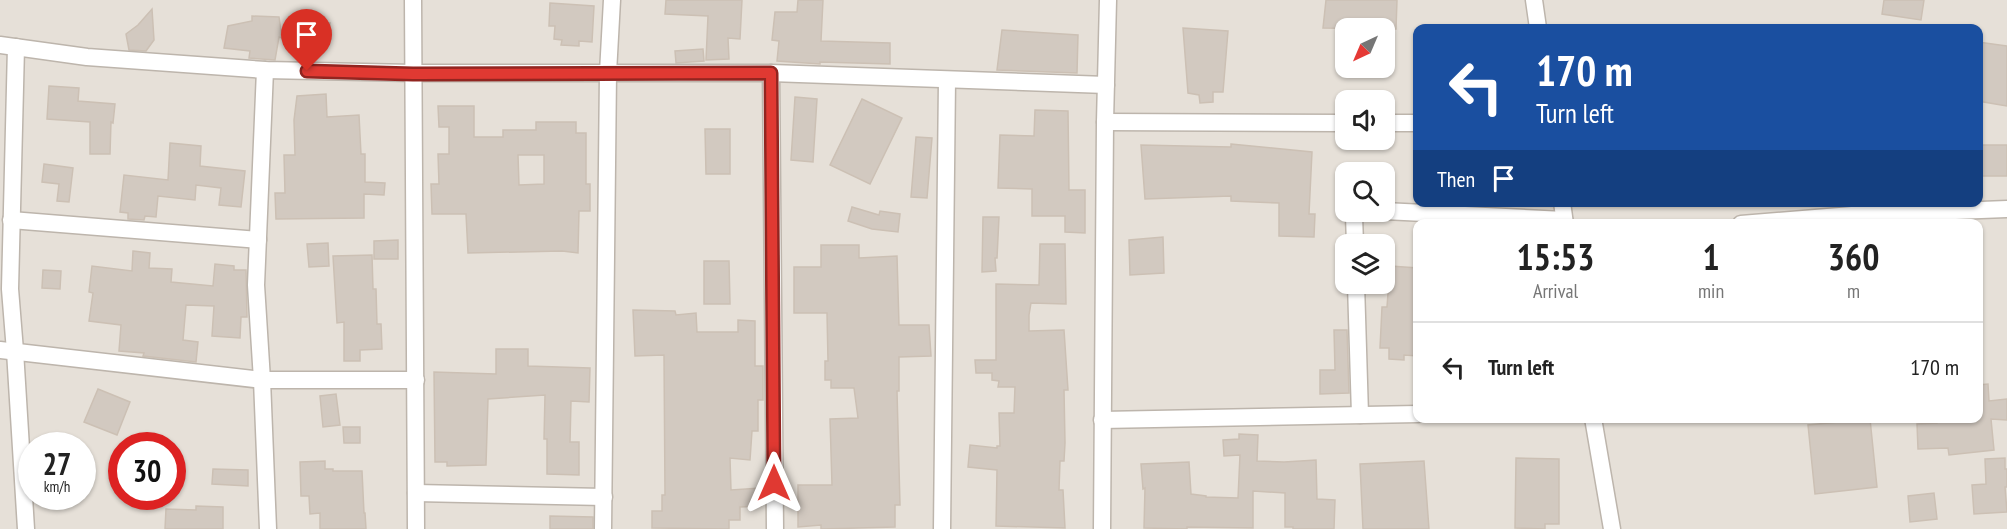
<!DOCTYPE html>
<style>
body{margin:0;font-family:"PT Sans Narrow",sans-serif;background:#f6f6f6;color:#222;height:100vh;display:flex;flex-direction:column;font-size:22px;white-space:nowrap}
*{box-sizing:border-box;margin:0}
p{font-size:20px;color:#767676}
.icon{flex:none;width:33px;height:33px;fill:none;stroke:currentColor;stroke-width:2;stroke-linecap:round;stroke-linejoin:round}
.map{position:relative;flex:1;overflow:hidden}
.sheet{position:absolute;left:1413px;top:219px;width:570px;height:204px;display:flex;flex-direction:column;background:#fff;border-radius:12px;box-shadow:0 2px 4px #0004}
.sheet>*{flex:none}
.hud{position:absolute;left:1413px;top:24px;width:570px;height:183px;border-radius:12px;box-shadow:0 2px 4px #0004;background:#1a4fa0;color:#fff;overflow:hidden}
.needle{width:39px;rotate:224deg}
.buttons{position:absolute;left:1335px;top:18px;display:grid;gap:12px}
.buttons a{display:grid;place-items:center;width:60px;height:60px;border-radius:12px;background:#fff;box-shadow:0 2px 4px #0004;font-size:30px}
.speed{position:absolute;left:18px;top:432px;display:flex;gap:12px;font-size:30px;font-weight:700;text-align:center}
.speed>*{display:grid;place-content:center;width:78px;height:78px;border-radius:50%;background:#fff;box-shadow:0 2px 4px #0004;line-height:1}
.speed small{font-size:15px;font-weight:400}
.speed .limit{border:9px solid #d22;background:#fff;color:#111}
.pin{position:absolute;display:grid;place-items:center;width:51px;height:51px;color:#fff;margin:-62px -26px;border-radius:50% 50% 50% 0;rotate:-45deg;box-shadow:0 0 6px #0007}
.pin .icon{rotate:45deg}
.me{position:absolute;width:66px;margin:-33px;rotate:0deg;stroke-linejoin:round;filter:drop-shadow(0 0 4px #0008)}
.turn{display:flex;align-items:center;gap:21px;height:126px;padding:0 24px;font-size:27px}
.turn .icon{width:78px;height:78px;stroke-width:2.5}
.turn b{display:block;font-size:42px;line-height:51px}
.then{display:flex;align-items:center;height:57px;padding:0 24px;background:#0003;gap:12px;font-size:22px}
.eta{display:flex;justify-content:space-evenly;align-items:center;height:102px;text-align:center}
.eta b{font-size:36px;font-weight:700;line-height:42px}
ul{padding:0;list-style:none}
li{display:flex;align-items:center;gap:18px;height:90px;padding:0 24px;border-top:2px solid #e0e0e0}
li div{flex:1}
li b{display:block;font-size:22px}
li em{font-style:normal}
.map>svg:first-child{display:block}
.residential{fill:#e6e0d8;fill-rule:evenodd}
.building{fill:#d2c9c0;stroke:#ccc0b4;stroke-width:1.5;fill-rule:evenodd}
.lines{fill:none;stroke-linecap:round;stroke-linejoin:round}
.minor-casing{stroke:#bdb5ac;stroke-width:19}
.minor{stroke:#fff;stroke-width:16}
.route-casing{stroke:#922520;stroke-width:15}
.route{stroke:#e03932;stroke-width:10}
</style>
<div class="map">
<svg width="2007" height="529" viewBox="0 0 2007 529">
<rect width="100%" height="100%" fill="#f2eee9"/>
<path class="residential" d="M0,0H2007V529H0ZM1346,28H1384V68H1346ZM1418,28H1978V202H1418ZM1346,100H1384V140H1346ZM1346,172H1384V212H1346ZM1418,224H1978V418H1418ZM1346,244H1384V284H1346ZM32,446H82V496H32ZM122,446H172V496H122Z"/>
<g class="building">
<path d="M666,0H742L740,39L728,38L729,59L706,60L708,16L665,14Z"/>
<path d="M798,0H823L821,41L890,43V64L820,62V64L777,61L779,41L772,40L775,12H797Z"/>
<path d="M1326,0H1397L1396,29L1323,28Z"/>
<path d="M1884,0H1924L1921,20L1882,14Z"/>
<path d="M550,3L594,6L592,42L579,41V46L561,45L562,40L554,39L555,26H549Z"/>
<path d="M152,9L154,40L146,51L129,50L126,34L138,25Z"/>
<path d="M252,16L279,17L282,38L279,37L275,60L249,58L250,51L224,48L228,26L252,21Z"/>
<path d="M308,22L330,23L323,53L304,51Z"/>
<path d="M1183,28L1228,31L1223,92H1213V102L1200,103L1199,95L1188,93Z"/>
<path d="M1002,30L1078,35L1077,73L997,70Z"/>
<path d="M1978,42L2007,46V106L1978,101Z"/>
<path d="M703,49L704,61L676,63L675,51Z"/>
<path d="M49,86L79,88L78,101L115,104L113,123L111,122L110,154H90V122L47,119Z"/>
<path d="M326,94L327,117L359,115L361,154H365V182L385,183L384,195L364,194V218L276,219L275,193H285L284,155H295L294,120L297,96Z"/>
<path d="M795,97L817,99L813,162L791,160Z"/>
<path d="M862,99L902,118L870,184L830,165Z"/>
<path d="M438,106H474V137H503V130H536V122H576V133H586V184H590V211H579L578,253L562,251L468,253L466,214H432L431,184H439L438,154H449V127H439ZM518,155H544V184L519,185Z"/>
<path d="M1035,110L1068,111L1069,190H1085V233L1065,232V216H1032V189L998,188L1000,135L1034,136Z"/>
<path d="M705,129H730V174H706Z"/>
<path d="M916,137L932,138L927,198L911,197Z"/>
<path d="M170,143L201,146L200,166L245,171L241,207L219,205L221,188L196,185L195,200L158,196L156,217L145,216L144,220L128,219V213L120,212L124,175L168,180Z"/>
<path d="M1231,144L1312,152L1309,214H1315L1314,237L1279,236V203L1231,201V196L1145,199L1141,145L1231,147Z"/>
<rect x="1982" y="145" width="25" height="31"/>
<path d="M44,164L73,168L69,202L57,201L59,184L42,182Z"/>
<path d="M852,207L879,215L880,211L900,214L898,232L872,229L848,221Z"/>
<path d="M983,217H999L997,258H995L996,271L982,272Z"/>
<path d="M1163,237L1164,273L1130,275L1129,240Z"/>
<path d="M398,240V259H374V241Z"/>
<path d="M328,243L329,266L309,267L307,244Z"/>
<path d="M1040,244H1065L1066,304L1031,303L1029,315V331L1064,330L1068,390H1064L1065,443L1064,461H1060L1059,490H1063L1065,528L996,526L997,470L968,467L970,445L997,448V446H1000L999,413H1014L1015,387H998L999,381L992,380V373H976L975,360H996V284L1039,285Z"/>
<path d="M821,245H859V258L897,256L899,325H929L931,356L899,357V391H897L900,505H895V527L821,529V525L798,527V485H832L830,419L858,418L854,388H831V380H825V361H828L827,313H794V267H821Z"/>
<path d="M133,251L150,253L149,268L172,269L171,282L213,286L215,264L234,266V270H246L247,317H241L240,338L212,336L214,306L186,305L183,340L198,342L196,362L143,356L144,353L119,351L121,325L89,321L93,293L89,292L92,266L132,271Z"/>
<path d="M372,255L373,289H376L377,324H381L382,349L360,350V361H344V322L337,323L333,256Z"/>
<path d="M704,261H729L730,304H704Z"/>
<path d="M1390,266L1418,268V356L1404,355V360L1389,359V348H1380L1382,307H1387Z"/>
<path d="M43,270L61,271L60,289L42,288Z"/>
<path d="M633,310L675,311L676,315L696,313L697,332H738V320L755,321V366H763V400H758V431H752L750,460L730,458L731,490L760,488L761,506L740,507V520H729V529L652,528V511H662V495H665L664,355L635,356Z"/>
<path d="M1334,330H1347L1349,393L1320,394V370H1335Z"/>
<path d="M496,349H528V366L590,368L589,402L571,401L570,442H579V475L547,474V439H544L545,395L488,399L486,465L447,466V462H435L434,372L496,374Z"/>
<path d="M1988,384L1989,401L2007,399V420L1991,419L1994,450L1949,455L1948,448L1918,449L1917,424L1937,423V418H1978V385Z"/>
<path d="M98,389L130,402L117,435L84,422Z"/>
<path d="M336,394L340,425L323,427L320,396Z"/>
<path d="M1870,419L1877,487L1815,494L1808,425Z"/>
<path d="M343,427H360V443H344Z"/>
<path d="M1239,434L1258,435L1257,461L1284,462L1316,460L1317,499L1335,500L1334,529H1293V527H1285V493L1253,491V528L1187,527V529L1144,528L1145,488L1143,489L1141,464L1189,462L1191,494L1206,496V497L1238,498L1240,455L1224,456L1223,440L1239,439Z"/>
<path d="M1516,458L1559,459V524H1545V529L1515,528Z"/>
<path d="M2005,458V469H2007V487H2005L2007,512L1974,514L1972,485L1986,484L1985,459Z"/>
<path d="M325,461V469H333V471H362L364,513H365L366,529H320V513L310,514L309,496H301L300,462Z"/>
<path d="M1424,461L1429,529H1363L1360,464Z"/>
<path d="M213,469L248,470V486L212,484Z"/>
<path d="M1934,493L1937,519L1910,522L1908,496Z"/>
<path d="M196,506L223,507V529H165L166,509L196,510Z"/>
<path d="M550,516L593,517V529H550Z"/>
</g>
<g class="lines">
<defs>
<g id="minor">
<path d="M413,0L416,529"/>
<path d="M1534,0L1538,28"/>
<path d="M0,45L87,57L265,70L413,73H771L1106,85"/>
<path d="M16,47L10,289L15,351L26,529"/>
<path d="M265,70L256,285L262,380L268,529"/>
<path d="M771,73L775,529"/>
<path d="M1105,122L1346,123"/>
<path d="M1384,123H1418"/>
<path d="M1562,202L1565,224"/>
<path d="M1384,211L1564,220"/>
<path d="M11,220L258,240"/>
<path d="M1741,224L1852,215L2007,209"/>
<path d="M1355,244L1354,216L1359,212"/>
<path d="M1356,284L1360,415"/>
<path d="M0,350L262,380H416"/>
<path d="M1593,418L1612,529"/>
<path d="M1102,420L1418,414"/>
<path d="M416,493L604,497"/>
<path d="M603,529L608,73L612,0"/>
<path d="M942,529L947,80"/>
<path d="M1102,529L1105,122L1108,0"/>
</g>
</defs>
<use href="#minor" class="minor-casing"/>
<use href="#minor" class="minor"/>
</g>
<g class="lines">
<defs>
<path id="route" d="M307,71L413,74L771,73L774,483"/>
</defs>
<use href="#route" class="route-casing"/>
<use href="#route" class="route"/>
</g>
</svg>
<div class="buttons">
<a><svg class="needle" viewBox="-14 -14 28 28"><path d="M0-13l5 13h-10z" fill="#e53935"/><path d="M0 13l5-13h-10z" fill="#767676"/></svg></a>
<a><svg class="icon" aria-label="sound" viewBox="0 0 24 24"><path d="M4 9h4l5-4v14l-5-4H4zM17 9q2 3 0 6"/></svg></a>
<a><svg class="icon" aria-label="search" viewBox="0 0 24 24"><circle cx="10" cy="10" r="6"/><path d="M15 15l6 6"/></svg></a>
<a><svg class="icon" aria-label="layers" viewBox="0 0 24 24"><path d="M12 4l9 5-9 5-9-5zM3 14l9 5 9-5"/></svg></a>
</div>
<div class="speed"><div>27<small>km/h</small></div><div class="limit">30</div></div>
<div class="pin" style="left:307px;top:71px;background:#d93025"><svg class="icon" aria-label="arrive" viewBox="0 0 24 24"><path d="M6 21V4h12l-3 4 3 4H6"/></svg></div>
<svg class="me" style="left:774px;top:483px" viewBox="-20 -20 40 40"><path d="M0-17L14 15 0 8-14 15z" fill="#e03932" stroke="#fff" stroke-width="4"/></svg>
<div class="hud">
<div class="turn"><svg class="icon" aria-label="left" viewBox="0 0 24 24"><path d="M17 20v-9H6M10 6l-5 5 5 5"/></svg><div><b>170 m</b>Turn left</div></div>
<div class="then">Then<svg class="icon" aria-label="arrive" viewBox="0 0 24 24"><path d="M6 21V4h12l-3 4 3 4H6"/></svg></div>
</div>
<section class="sheet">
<div class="eta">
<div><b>15:53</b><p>Arrival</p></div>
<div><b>1</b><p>min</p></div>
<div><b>360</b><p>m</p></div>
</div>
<ul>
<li><svg class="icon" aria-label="left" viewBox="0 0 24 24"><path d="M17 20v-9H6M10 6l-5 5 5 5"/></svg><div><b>Turn left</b></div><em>170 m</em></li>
</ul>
</section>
</div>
